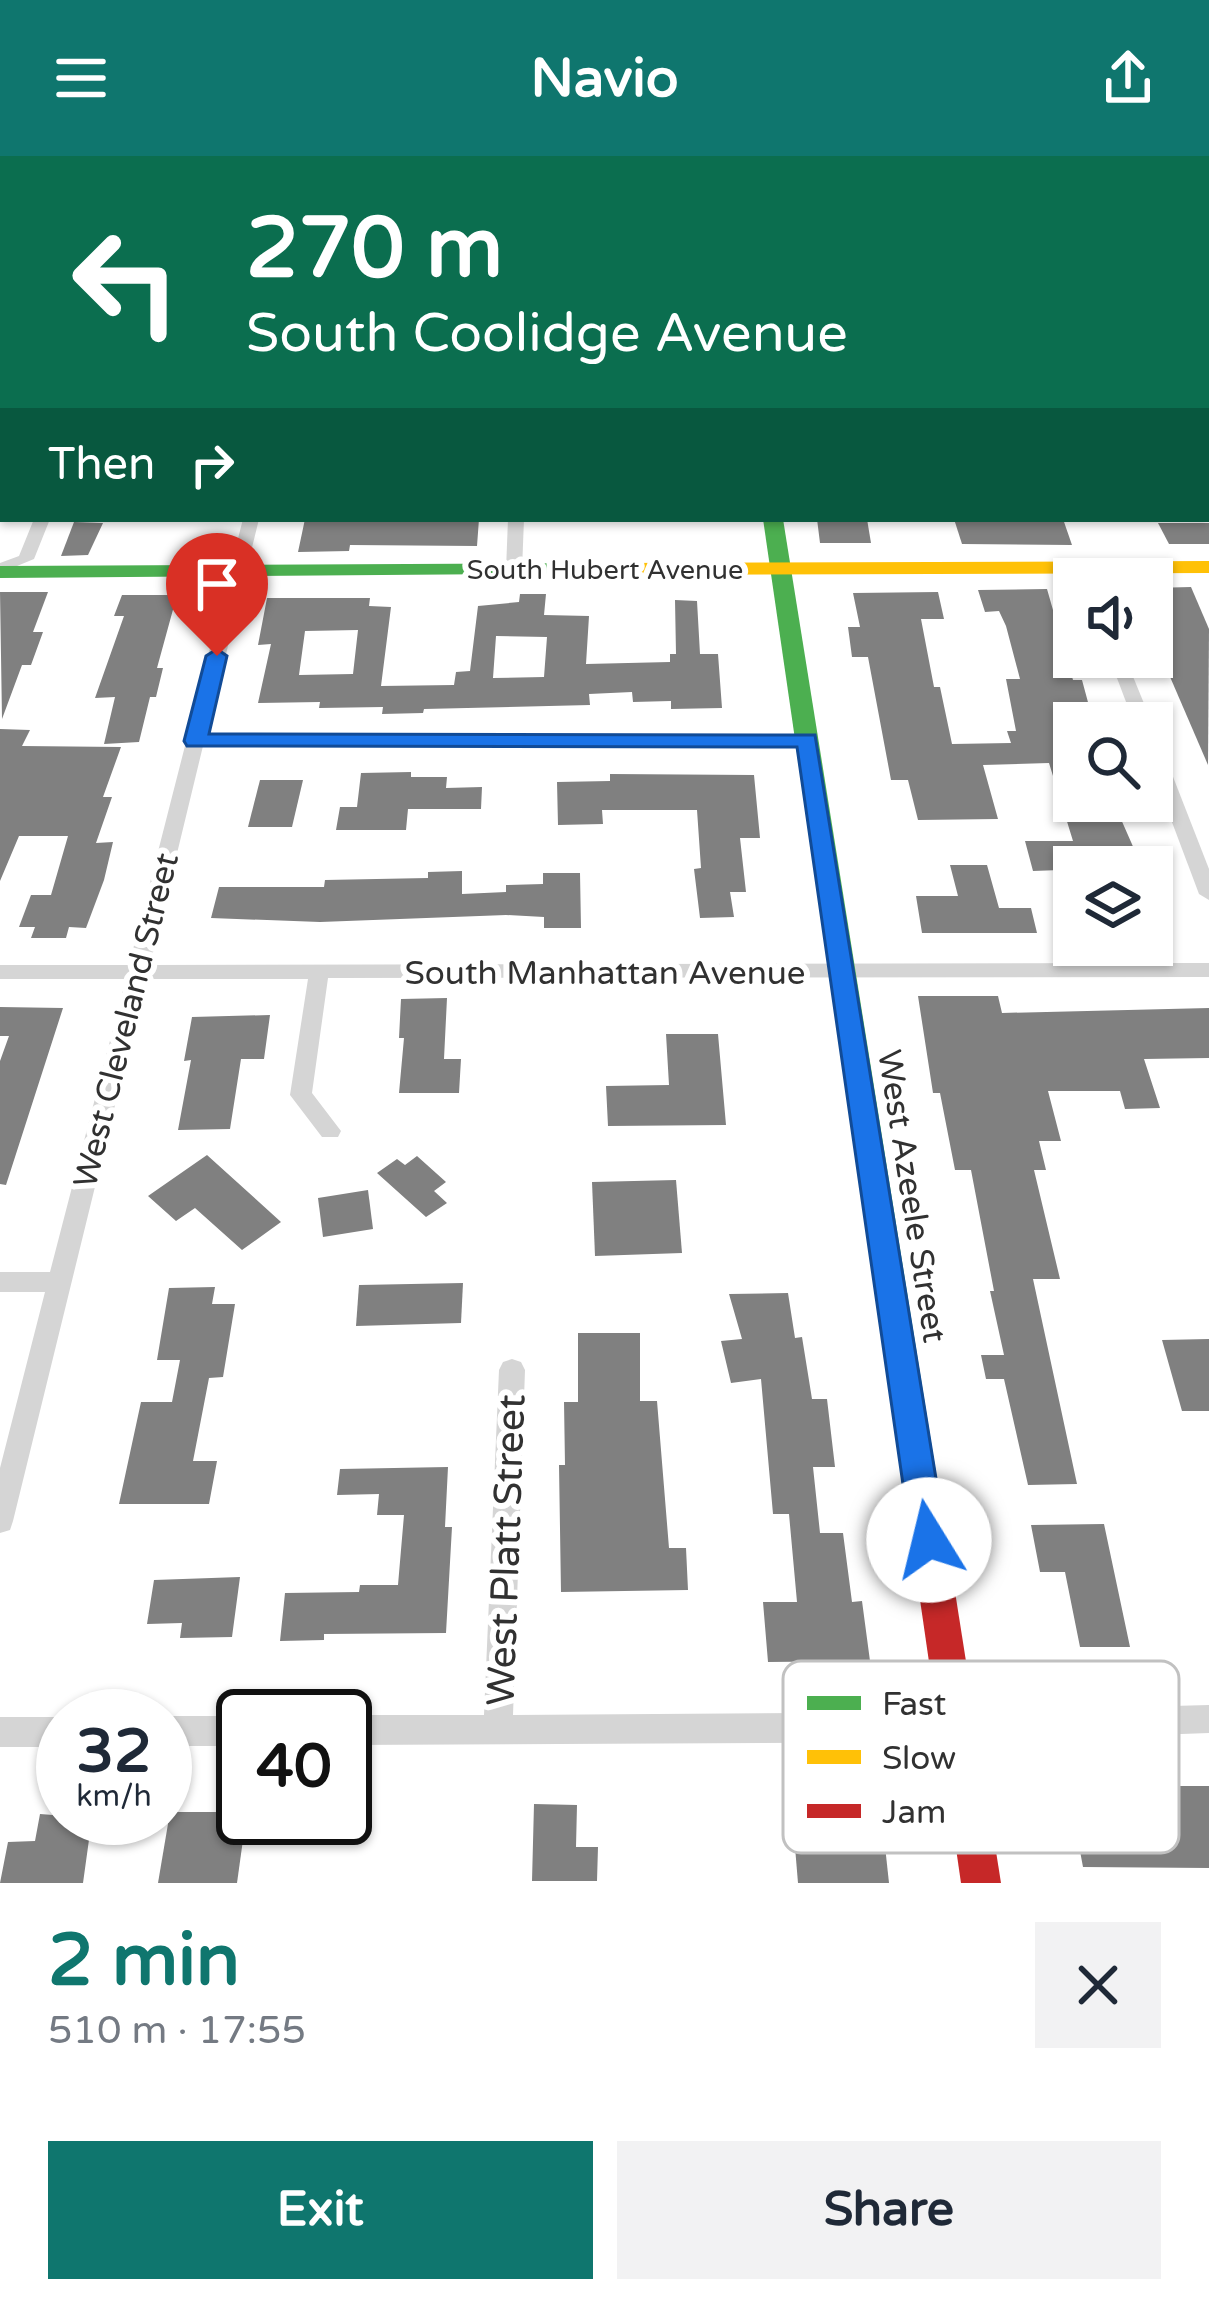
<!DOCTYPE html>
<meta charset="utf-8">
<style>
body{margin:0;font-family:"Varela Round",sans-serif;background:#f2f2f3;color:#1f2937;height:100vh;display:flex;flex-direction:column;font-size:45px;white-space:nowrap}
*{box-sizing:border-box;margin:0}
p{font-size:39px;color:#747a83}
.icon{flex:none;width:66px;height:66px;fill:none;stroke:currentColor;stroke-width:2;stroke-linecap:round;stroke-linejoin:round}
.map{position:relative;height:1727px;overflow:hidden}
.drawer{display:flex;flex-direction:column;background:#fff;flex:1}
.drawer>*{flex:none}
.top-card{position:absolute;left:0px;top:0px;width:1209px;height:366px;box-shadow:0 3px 9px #0004;background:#0b6e4f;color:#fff;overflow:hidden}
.tools{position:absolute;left:1053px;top:402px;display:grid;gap:24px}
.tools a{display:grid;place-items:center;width:120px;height:120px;border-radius:0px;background:#fff;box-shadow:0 3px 9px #0004;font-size:60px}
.speed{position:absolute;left:36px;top:1533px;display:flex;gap:24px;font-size:60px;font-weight:700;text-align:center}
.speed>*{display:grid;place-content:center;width:156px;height:156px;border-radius:50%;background:#fff;box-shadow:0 3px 9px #0004;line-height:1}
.speed small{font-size:30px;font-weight:400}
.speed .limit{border:6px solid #111;border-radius:18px;background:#fff;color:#111}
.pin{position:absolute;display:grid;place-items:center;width:102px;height:102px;color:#fff;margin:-123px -51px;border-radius:50% 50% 50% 0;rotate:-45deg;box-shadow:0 0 12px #0007}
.pin .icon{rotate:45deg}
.me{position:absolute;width:132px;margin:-66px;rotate:351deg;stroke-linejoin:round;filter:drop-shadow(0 0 9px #0008)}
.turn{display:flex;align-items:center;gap:42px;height:252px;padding:0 48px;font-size:54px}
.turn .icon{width:156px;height:156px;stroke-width:2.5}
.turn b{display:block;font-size:84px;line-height:102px}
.then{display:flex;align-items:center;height:114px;padding:0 48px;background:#0003;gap:24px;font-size:45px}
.round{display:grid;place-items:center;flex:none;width:126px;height:126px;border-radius:0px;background:#f2f2f3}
.head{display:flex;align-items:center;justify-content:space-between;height:204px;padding:0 48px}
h1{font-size:72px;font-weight:700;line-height:90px;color:#0f766e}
.action{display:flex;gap:24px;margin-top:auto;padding:24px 48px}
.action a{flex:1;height:138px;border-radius:0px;background:#0f766e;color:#fff;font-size:48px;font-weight:700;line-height:138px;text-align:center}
.action a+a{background:#f2f2f3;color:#1f2937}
header{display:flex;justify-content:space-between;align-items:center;height:156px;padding:0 48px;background:#0f766e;color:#fff;font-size:54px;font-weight:700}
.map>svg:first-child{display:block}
.building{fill:#808080;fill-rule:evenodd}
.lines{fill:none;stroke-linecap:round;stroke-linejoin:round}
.lane{stroke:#d5d5d5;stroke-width:6}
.street{fill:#d5d5d5;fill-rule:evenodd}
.fast{fill:#4caf50;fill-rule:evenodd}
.slow{fill:#ffc107;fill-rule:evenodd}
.jam{fill:#c62828;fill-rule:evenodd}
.route{fill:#1a73e8;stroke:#114b97;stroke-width:3}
.labels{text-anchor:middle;stroke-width:12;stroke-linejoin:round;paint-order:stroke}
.far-street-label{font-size:27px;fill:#313131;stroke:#fff}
.street-label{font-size:33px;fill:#313131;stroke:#fff}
.near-street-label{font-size:39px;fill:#313131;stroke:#fff}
.key{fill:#fff;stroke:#c1c1c1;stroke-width:3}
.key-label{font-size:33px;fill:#313131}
</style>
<header><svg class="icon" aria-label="menu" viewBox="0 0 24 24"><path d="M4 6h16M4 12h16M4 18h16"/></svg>Navio<svg class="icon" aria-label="share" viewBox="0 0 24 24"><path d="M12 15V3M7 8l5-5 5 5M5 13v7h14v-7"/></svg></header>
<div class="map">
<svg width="1209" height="1727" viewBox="0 0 1209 1727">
<rect width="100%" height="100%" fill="#fff"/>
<g class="building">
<path d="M305,363H479L477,390L350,389L349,395L298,396Z"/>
<path d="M817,363H867L871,387H820Z"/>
<path d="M954,363H1063L1072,389L962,388Z"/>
<path d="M74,366L103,367L88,399L61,400Z"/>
<path d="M1158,367H1209V388H1169Z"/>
<path d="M1191,431L1209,473L1208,609L1152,479V432Z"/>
<path d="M1047,433L1073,524H1082L1092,561L1074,560V645H1113L1142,711L1033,715L1025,685H1073L1049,607L983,609L998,663L918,664L908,624H891L868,501H852L848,471H860L853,437L938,436L944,463H921L934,531H940L952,588L1011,587L1007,575H1016L1006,523H1020L1006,470L999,455L985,456L978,434Z"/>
<path d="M0,436H48L33,476H43L31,509H22L2,563Z"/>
<path d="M520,438H546L544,459L589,460L586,508L670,506V498H676L675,444L697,445L700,498H718L722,552L671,553V545L633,546L632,536L589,538L590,549L424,553L423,557L382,558L383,551L319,552L320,546L258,547L271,488L258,489L267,442H370L369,450L391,451L381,530L454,529L456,516L470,515L478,450L519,446ZM358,474L353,518L299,519L305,475ZM496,480L547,481L544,521L493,522Z"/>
<path d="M122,439H177L157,512H163L156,541H150L139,586L104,588L115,541L95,542L124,460H114Z"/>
<path d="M0,573L30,574L22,590L121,591L103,641H112L96,687L113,686L104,724L86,772L69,771L66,782H31L35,771H19L31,739H51L68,680H19L0,725Z"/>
<path d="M411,616V621H447L446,632L482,631L481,653H408L406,674H336L340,651H357L361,617Z"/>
<path d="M610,618L754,619L760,682H740L746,736H730L734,761L700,762L694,713L701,712L697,654H602L603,668L558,669L557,626L610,625Z"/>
<path d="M260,624H303L292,671H248Z"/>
<path d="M950,709H987L999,752H1031L1037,777H922L916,740H958Z"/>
<path d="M462,715V738L506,736V729L543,728V717H580L581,772H544V761L506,759L320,766L211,762L219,731H324L325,724L428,722V716Z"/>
<path d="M918,840H998L1002,857L1209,852V902L1144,903L1160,952L1125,953L1120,935H1048L1061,985H1039L1046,1014H1034L1060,1123H1033L1077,1328L1028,1329L1004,1223H986L981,1199H1004L990,1135H994L971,1014H955L940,937H933Z"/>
<path d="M447,842L444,903H461L459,937H399L404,882H399L401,843Z"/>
<path d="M0,851L63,852L6,1029L0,1028V905L9,880H0Z"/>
<path d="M270,859L264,903H241L230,973L178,974L191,904L184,905L192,861Z"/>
<path d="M666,878H718L726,969L608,970L606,930L669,929Z"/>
<path d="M207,999L281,1066L242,1094L195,1052L176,1065L148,1040Z"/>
<path d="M417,1000L446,1026L434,1035L447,1047L426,1061L377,1017L397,1003L405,1009Z"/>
<path d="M676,1024L682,1097L595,1100L592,1026Z"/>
<path d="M368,1034L373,1073L323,1081L318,1042Z"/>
<path d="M463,1127L461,1167L356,1170L359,1129Z"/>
<path d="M215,1131L212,1148H235L223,1221L209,1222L193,1305H217L209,1348H119L141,1246H172L180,1204H157L169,1132Z"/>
<path d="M788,1137L795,1182L802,1181L812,1243H827L835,1311H813L820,1377H843L852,1446L862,1445L870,1505L768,1506L763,1446H797L789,1358H773L761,1223L731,1227L721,1185L742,1183L729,1138Z"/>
<path d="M578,1177H640V1245H657L669,1392H686L688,1434L561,1436L559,1309H565L564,1246H578Z"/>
<path d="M1209,1183V1255H1182L1162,1184Z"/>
<path d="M448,1311L445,1371H452L446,1477L324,1478V1484L280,1485L285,1437L359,1436L360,1429H398L404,1359H377L379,1338L337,1339L340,1313Z"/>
<path d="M1104,1368L1130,1491H1080L1065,1416H1040L1031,1369Z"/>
<path d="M240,1421L232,1481L180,1482L182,1467L147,1468L154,1424Z"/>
<path d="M1068,1630H1209V1712L1083,1711Z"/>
<path d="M534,1648L577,1649L576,1691H598L597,1725H532Z"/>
<path d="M881,1653L889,1727H798L792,1655Z"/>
<path d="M170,1656H243L246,1662L237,1727H158Z"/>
<path d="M40,1658L92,1662L83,1727H0L8,1686L35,1685Z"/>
</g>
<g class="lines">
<g class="lane">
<path d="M0,70L3,66"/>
<path d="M0,107L3,101"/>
</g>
<g class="street">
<path d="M335,0H345L344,3H334Z"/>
<rect x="519" y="0" width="10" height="3"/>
<path d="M917,0H927L928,3H918Z"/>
<path d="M1110,0H1120L1122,3H1112Z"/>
<rect x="0" y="73" width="3" height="6"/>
<path d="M1206,141L1209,142V154L1206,153Z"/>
<rect x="1206" y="343" width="3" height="9"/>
<path d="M34,363H50L34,403L0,417V407L19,400Z"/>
<path d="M243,363H259L206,580L807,579L816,584L807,589L203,590L150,809L1209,807V821L328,822L312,937L341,975L338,981H322L290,939L308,823H146L13,1365L10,1374L0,1377V1312L45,1136H0V1116H50L126,823H0V809H129Z"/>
<path d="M508,363H524L522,414L514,419L506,414Z"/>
<path d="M1109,501H1125L1152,567H1134Z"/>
<path d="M1152,585L1161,590L1209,713V744L1199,738L1152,613Z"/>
<path d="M512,1203L521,1206L525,1214L513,1559L957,1556L1209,1549V1577L957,1586L345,1589V1559H484L499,1214L503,1206Z"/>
<rect x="165" y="1560" width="78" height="30"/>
<rect x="0" y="1561" width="63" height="30"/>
</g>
<g class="fast">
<rect x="711" y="0" width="14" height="3"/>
<path d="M763,363H783L953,1423L948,1435L935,1440L922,1435L917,1423Z"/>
<path d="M613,407L623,413L620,417L0,422V410Z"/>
</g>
<g class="slow">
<rect x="1206" y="160" width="3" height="10"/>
<path d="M1209,405V417L613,419L603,413L613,407Z"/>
</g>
<g class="jam">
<rect x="0" y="163" width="3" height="10"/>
<path d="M935,1406L948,1411L953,1423L1001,1727H961L917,1423L922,1411Z"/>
</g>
</g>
<path class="route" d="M217,493L227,500L209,578L815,579L946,1384L941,1396L929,1400L916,1396L911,1384L797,591L187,590L184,585L206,500Z"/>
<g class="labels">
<g class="far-street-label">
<text x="605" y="423">South Hubert Avenue</text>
</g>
<g class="street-label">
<text x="605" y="828">South Manhattan Avenue</text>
<text transform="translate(125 864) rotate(-76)" y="12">West Cleveland Street</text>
<text transform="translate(913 1040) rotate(81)" y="12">West Azeele Street</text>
</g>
<g class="near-street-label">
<text transform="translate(505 1394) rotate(-88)" y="14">West Platt Street</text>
</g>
</g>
<rect x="783" y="1505" width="396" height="192" rx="18" class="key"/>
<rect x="807" y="1540" width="54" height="14" fill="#4caf50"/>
<rect x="807" y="1594" width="54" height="14" fill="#ffc107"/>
<rect x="807" y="1648" width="54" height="14" fill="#c62828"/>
<g class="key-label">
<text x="882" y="1559">Fast</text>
<text x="882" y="1613">Slow</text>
<text x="882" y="1667">Jam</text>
</g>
</svg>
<div class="tools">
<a><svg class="icon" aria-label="sound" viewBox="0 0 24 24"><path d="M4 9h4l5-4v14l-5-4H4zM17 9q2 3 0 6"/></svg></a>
<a><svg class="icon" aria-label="search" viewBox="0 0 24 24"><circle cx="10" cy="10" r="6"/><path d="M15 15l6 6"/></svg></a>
<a><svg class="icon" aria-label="layers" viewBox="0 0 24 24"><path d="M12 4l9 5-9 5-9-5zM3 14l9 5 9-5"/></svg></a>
</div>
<div class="speed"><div>32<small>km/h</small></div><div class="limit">40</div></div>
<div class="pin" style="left:217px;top:500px;background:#d93025"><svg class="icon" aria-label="arrive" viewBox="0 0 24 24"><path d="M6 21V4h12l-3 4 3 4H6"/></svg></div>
<svg class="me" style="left:929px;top:1384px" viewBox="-20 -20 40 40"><circle r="19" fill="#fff"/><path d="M0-13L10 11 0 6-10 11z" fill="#1a73e8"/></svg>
<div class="top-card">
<div class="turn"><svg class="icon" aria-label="left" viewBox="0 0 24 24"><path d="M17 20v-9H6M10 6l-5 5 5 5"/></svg><div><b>270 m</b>South Coolidge Avenue</div></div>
<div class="then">Then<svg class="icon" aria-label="right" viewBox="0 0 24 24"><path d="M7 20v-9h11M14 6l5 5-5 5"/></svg></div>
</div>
</div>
<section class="drawer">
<div class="head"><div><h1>2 min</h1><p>510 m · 17:55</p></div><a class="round"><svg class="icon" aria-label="close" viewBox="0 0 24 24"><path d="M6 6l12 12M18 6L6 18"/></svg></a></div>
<div class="action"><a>Exit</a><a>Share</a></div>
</section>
